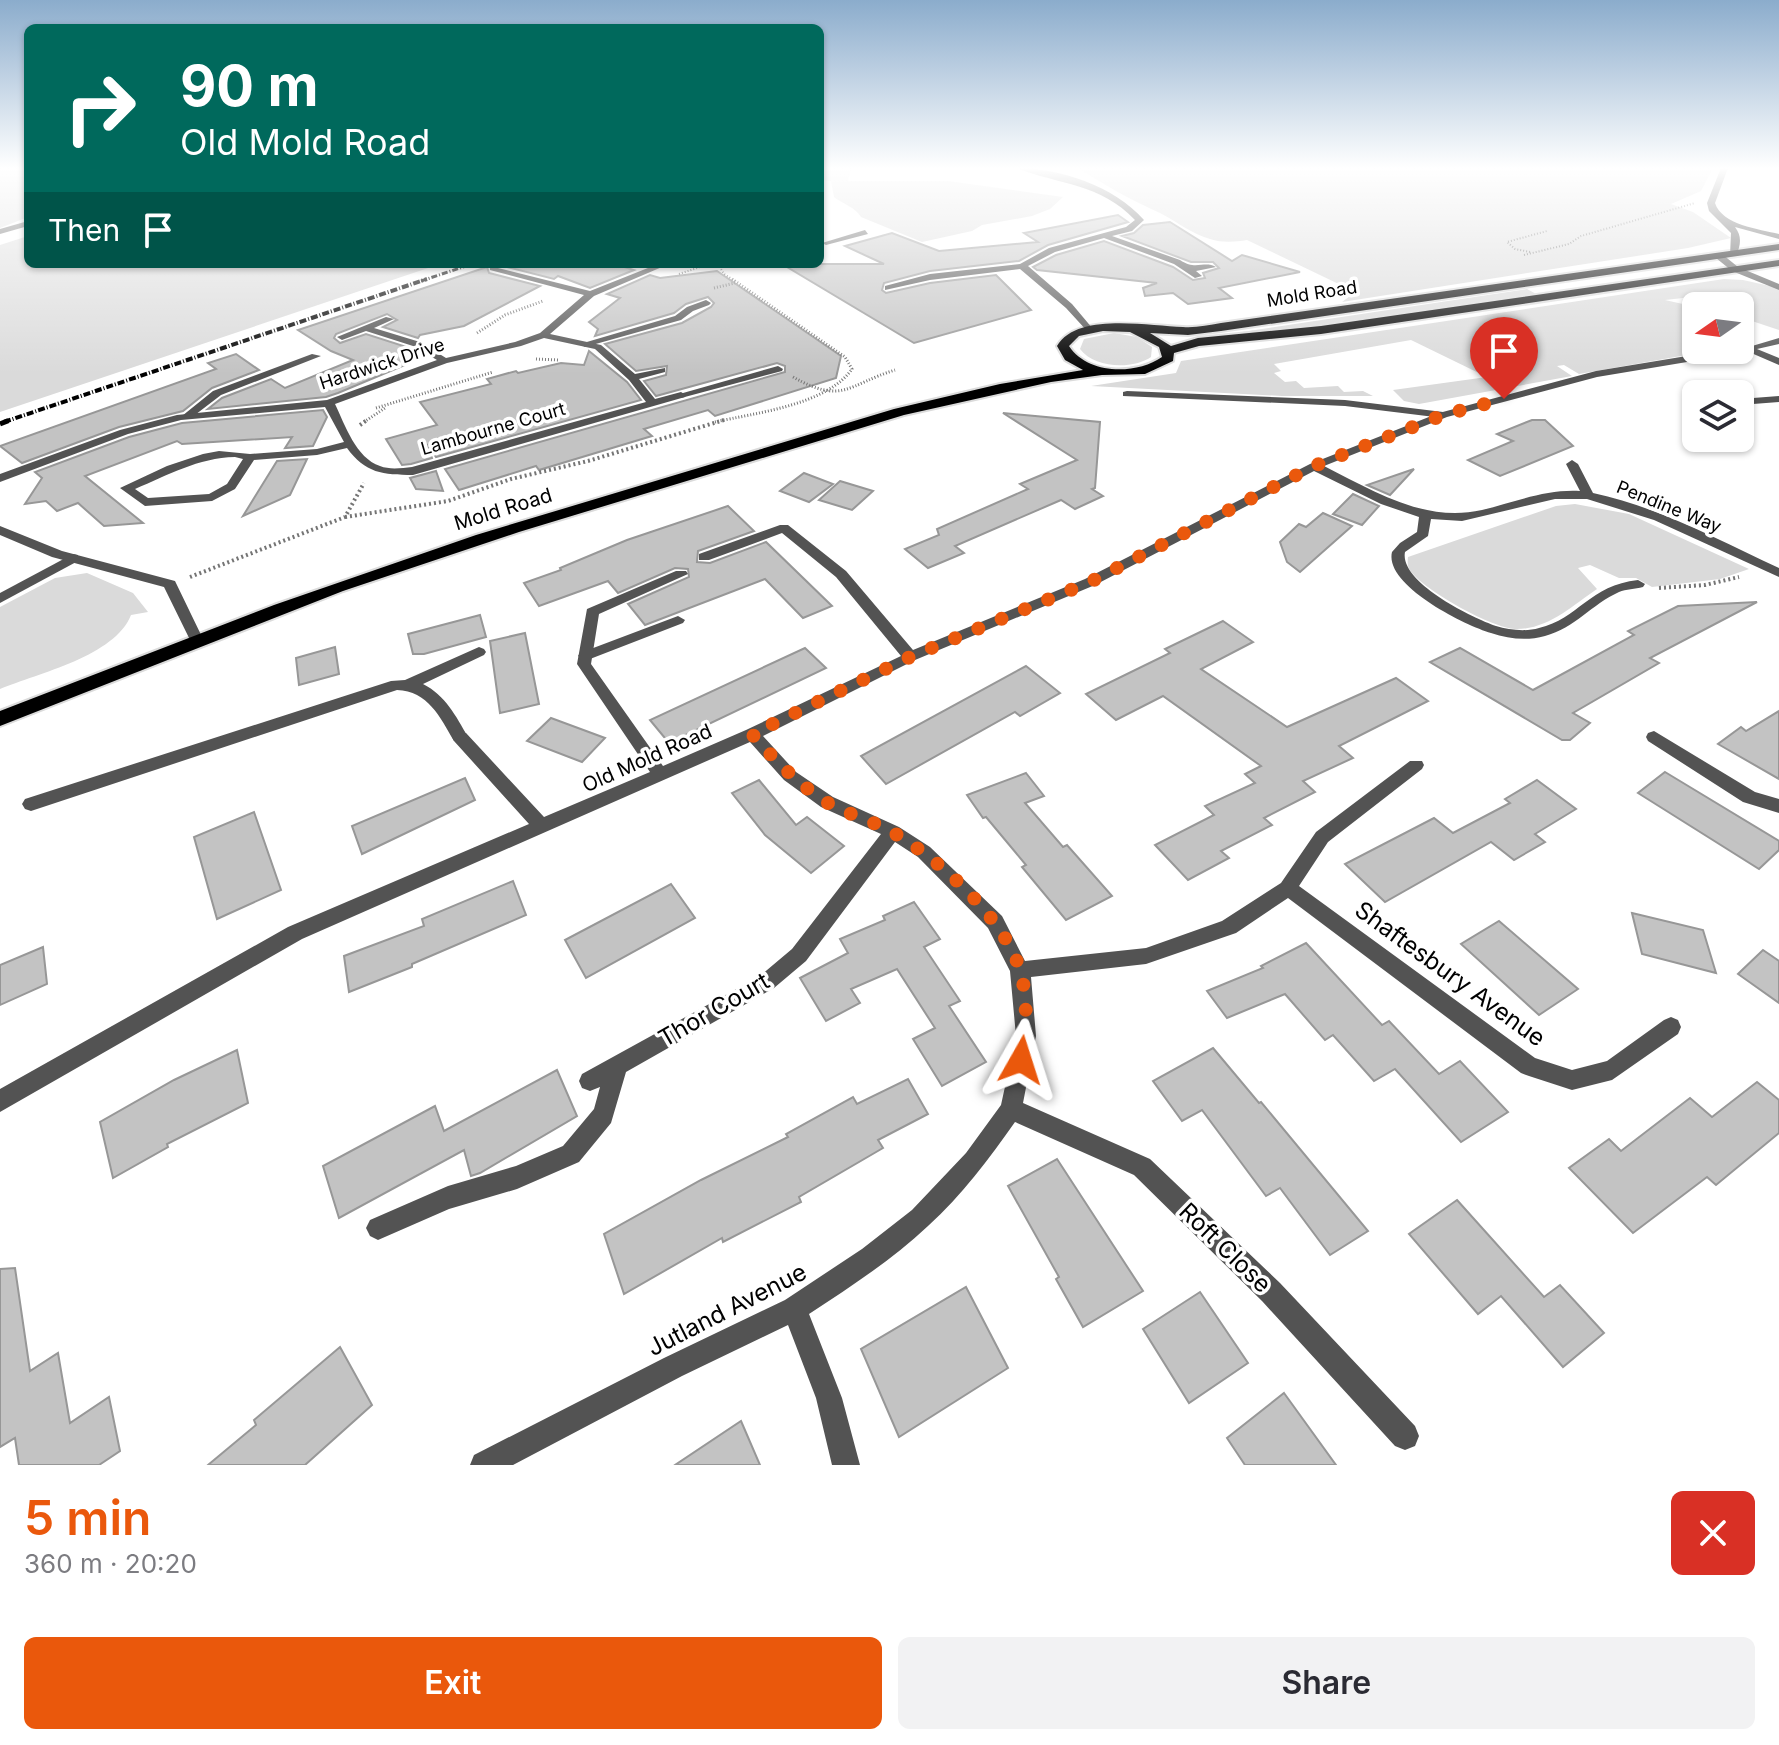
<!DOCTYPE html>
<meta charset="utf-8">
<style>
body{margin:0;font-family:Inter,sans-serif;background:#f2f2f3;color:#2b2b33;height:100vh;display:flex;flex-direction:column;font-size:30px;white-space:nowrap}
*{box-sizing:border-box;margin:0}
p{font-size:26px;color:#7c7c81}
.icon{flex:none;width:44px;height:44px;fill:none;stroke:currentColor;stroke-width:2;stroke-linecap:round;stroke-linejoin:round}
.map{position:relative;height:1465px;overflow:hidden}
.details{display:flex;flex-direction:column;background:#fff;flex:1}
.details>*{flex:none}
.hud{position:absolute;left:24px;top:24px;width:800px;height:244px;border-radius:12px;box-shadow:0 2px 6px #0004;background:#00695c;color:#fff;overflow:hidden}
.needle{width:52px;rotate:256deg}
.buttons{position:absolute;left:1682px;top:292px;display:grid;gap:16px}
.buttons a{display:grid;place-items:center;width:72px;height:72px;border-radius:12px;background:#fff;box-shadow:0 2px 6px #0004;font-size:40px}
.pin{position:absolute;display:grid;place-items:center;width:68px;height:68px;color:#fff;margin:-82px -34px;border-radius:50% 50% 50% 0;rotate:-45deg;box-shadow:0 0 8px #0007}
.pin .icon{rotate:45deg}
.me{position:absolute;width:88px;margin:-44px;rotate:6deg;stroke-linejoin:round;filter:drop-shadow(0 0 6px #0008)}
.turn{display:flex;align-items:center;gap:28px;height:168px;padding:0 24px;font-size:36px}
.turn .icon{width:104px;height:104px;stroke-width:2.5}
.turn b{display:block;font-size:56px;line-height:68px}
.then{display:flex;align-items:center;height:76px;padding:0 24px;background:#0003;gap:16px;font-size:30px}
.round{display:grid;place-items:center;flex:none;width:84px;height:84px;border-radius:12px;background:#f2f2f3}
.summary{display:flex;align-items:center;justify-content:space-between;height:136px;padding:0 24px}
h1{font-size:48px;font-weight:600;line-height:60px;color:#ea580c}
.primary-button{display:flex;gap:16px;margin-top:auto;padding:16px 24px}
.primary-button a{flex:1;height:92px;border-radius:12px;background:#ea580c;color:#fff;font-size:32px;font-weight:600;line-height:92px;text-align:center}
.primary-button a+a{background:#f2f2f3;color:#2b2b33}
.map>svg:first-child{display:block}
.green{fill:#dadada}
.building{fill:#c3c3c3;stroke:#979797;stroke-width:2}
.lines{fill:none;stroke-linecap:round;stroke-linejoin:round}
.primary-casing{stroke:#dbdbdb;stroke-width:4}
.path-far2{stroke:#757575;stroke-width:2;stroke-dasharray:1 2;stroke-linecap:butt}
.path-far1{stroke:#757575;stroke-width:3;stroke-dasharray:1 2;stroke-linecap:butt}
.path{stroke:#757575;stroke-width:4;stroke-dasharray:2 3;stroke-linecap:butt}
.service{fill:#535353;fill-rule:evenodd}
.minor{fill:#535353;fill-rule:evenodd}
.tertiary{fill:#535353;fill-rule:evenodd}
.primary{fill:#000;fill-rule:evenodd}
.rail-far2{stroke:#000;stroke-width:3;stroke-dasharray:6 2 1 2;stroke-linecap:butt}
.rail-far1{stroke:#000;stroke-width:4;stroke-dasharray:7 2 1 2;stroke-linecap:butt}
.rail{stroke:#000;stroke-width:5;stroke-dasharray:9 3 2 3;stroke-linecap:butt}
.route{stroke:#ea580c;stroke-width:14;stroke-dasharray:0 25.2}
.labels{text-anchor:middle;stroke-width:7;stroke-linejoin:round;paint-order:stroke}
.far-street-label{font-size:18px;fill:#000;stroke:#fff}
.street-label{font-size:20px;fill:#000;stroke:#fff}
.near-street-label{font-size:24px;fill:#000;stroke:#fff}
</style>
<div class="map">
<svg width="1779" height="1465" viewBox="0 0 1779 1465">
<rect width="100%" height="100%" fill="#fff"/>
<g class="green">
<path d="M0,168H28V217L0,228Z"/>
<path d="M825,168H851L848,181H948L1063,197L1050,209L1032,216L982,225L972,231L922,242L861,217C855,207 843,204 834,197L831,181L820,180V174Z"/>
<path d="M1078,168H1713L1701,191L1671,204L1693,212L1731,238L1688,248L1342,302L1354,293L1347,288L1247,240C1235,242 1222,243 1210,239C1192,234 1176,221 1160,213C1133,201 1104,185 1078,168Z"/>
<path d="M28,236V264H440L0,412V245Z"/>
<path d="M1724,279L1743,280L1779,288V330L1740,317V306H1707L1683,298L1665,300L1696,307V350H1715L1579,374L1564,365L1557,366L1572,376L1419,404L1404,401L1393,390L1487,377L1411,340L1274,364L1281,371L1274,373L1285,382L1296,381L1304,388L1338,386L1344,392L1363,391L1373,396H1282L1091,386L1176,373L1181,361Z"/>
<path d="M1527,289L1538,295L1278,331L1242,332Z"/>
<path d="M1114,333L1137,337L1152,347L1151,357C1132,370 1094,368 1080,349L1084,339Z"/>
<path d="M1575,504L1629,514L1749,569L1720,579L1652,587L1636,578H1619L1590,565L1578,568L1597,589C1572,606 1547,630 1515,629C1492,628 1428,592 1413,574C1408,569 1407,565 1408,557L1556,506Z"/>
<path d="M87,573L133,593L148,612L131,615C115,656 39,673 0,689V607L55,578Z"/>
</g>
<g class="building">
<path d="M1118,215L1128,222L1048,245L1019,261L930,271L884,283L882,290L886,293L930,283L996,275L1031,310L914,343L782,264H884L845,246L892,233L939,251L1038,242L1024,233Z"/>
<path d="M1170,222L1232,261L1242,255L1300,272L1219,288L1232,298L1188,304L1173,293L1145,296L1143,288L1157,283L1037,270L1033,267L1056,255L1104,241L1173,267L1193,280L1205,278L1203,273L1219,268L1213,262H1191L1122,236L1134,233L1143,225Z"/>
<path d="M495,264H615L634,270L590,288L558,276L554,279Z"/>
<path d="M487,267L489,273L540,286L464,326L420,335L418,338L383,327L397,320L387,314L336,334L334,338L340,343L366,334L413,349L405,365L338,393L326,397L208,409L222,398L271,379L285,388L353,360L331,351L298,330Z"/>
<path d="M717,271L841,356L836,378L715,416L708,410L644,429L652,436L539,470L536,466L459,490L445,469L785,372V366L777,363L656,396L644,381L666,375L667,366L636,371L605,344L682,323L711,307L714,303L708,297L686,304L674,313L595,336L598,329L589,322L620,298L607,294L650,275L660,278Z"/>
<path d="M589,351L627,382L641,400L436,457L427,444L432,458L411,464L402,465L386,439L437,425L420,402L491,384L487,379L516,371L518,373L561,363L584,365Z"/>
<path d="M236,354L259,370L212,388L183,411L119,427L22,463L0,446L216,369L208,363Z"/>
<path d="M323,410L327,417L313,446L285,448L292,437L182,444L177,441L85,476L143,523L104,526L78,503L57,511L46,501L25,504L42,478L35,472L129,437L182,423Z"/>
<path d="M1003,413L1100,422L1095,488L1092,489L1103,496L1075,509L1061,500L955,546L964,553L928,568L905,549L939,535L937,529L1028,489L1020,484L1077,460Z"/>
<path d="M1532,420H1545L1573,446L1500,476L1468,460L1513,441L1497,434Z"/>
<path d="M307,459L290,495L243,516L277,461Z"/>
<path d="M1414,469L1390,495L1367,485Z"/>
<path d="M436,471L443,491L416,489L410,478Z"/>
<path d="M804,473L833,484L809,502L780,491Z"/>
<path d="M840,481L873,491L852,510L819,500Z"/>
<path d="M1353,494L1379,506L1362,525L1333,514Z"/>
<path d="M728,506L754,531L698,551L697,562L710,563L766,542L832,606L803,618L765,579L645,625L628,604L689,577L688,569L675,568L618,593L608,581L539,606L524,583L561,570L560,568L627,540Z"/>
<path d="M1323,513L1352,526L1300,572L1287,562L1280,542L1299,524L1306,527Z"/>
<path d="M1757,602L1650,658L1659,663L1573,713L1590,723L1570,740H1562L1430,662L1460,648L1533,690L1634,635L1628,631L1678,606Z"/>
<path d="M480,615L486,637L424,654H413L408,634Z"/>
<path d="M1223,621L1253,642L1201,669L1287,727L1396,678L1428,701L1339,746L1353,758L1303,781L1315,792L1264,818L1272,825L1221,851L1229,858L1188,880L1155,845L1214,815L1205,806L1255,783L1245,774L1261,766L1163,696L1116,720L1086,694L1170,653L1165,649Z"/>
<path d="M525,633L539,704L500,713L490,641Z"/>
<path d="M335,647L339,674L299,685L296,658Z"/>
<path d="M805,648L826,668L669,743L650,720Z"/>
<path d="M1026,666L1060,693L1020,716L1015,712L886,784L861,756Z"/>
<path d="M1779,711V779L1718,744L1741,727L1746,731Z"/>
<path d="M551,718L605,738L582,762L527,741Z"/>
<path d="M1665,772L1779,841V850L1759,869L1638,793Z"/>
<path d="M1026,773L1044,796L1025,803L1063,847L1067,845L1112,896L1066,920L1022,867L1026,865L986,817L983,818L967,795Z"/>
<path d="M465,778L475,800L362,854L352,826Z"/>
<path d="M759,780L796,825L807,817L844,846L811,873L765,835L732,793Z"/>
<path d="M1537,780L1576,809L1535,834L1545,842L1514,860L1491,842L1385,902L1345,864L1434,818L1453,833L1510,803L1505,799Z"/>
<path d="M254,812L281,890L217,919L194,837Z"/>
<path d="M513,881L526,915L412,964V967L349,992L344,956L424,926L422,919Z"/>
<path d="M671,884L695,918L586,978L565,940Z"/>
<path d="M914,902L940,939L924,947L960,1001L949,1006L986,1062L942,1086L913,1039L935,1028L897,969L851,989L860,1003L826,1021L800,978L848,953L840,939L885,920L883,916Z"/>
<path d="M1632,913L1703,930L1716,973L1642,954Z"/>
<path d="M1499,921L1578,989L1539,1015L1461,944Z"/>
<path d="M1306,943L1382,1025L1389,1021L1439,1074L1460,1061L1508,1112L1461,1142L1395,1069L1374,1081L1333,1035L1325,1040L1285,994L1227,1018L1207,991L1263,968L1261,966Z"/>
<path d="M43,947L47,984L0,1005V965Z"/>
<path d="M1763,950L1779,961V1003L1738,974Z"/>
<path d="M1213,1048L1259,1103L1261,1102L1368,1231L1330,1255L1280,1188L1266,1196L1202,1110L1182,1121L1153,1081Z"/>
<path d="M237,1050L248,1103L167,1144L168,1147L113,1178L100,1122L174,1080Z"/>
<path d="M557,1070L577,1116L480,1173L471,1176L464,1150L339,1218L323,1166L435,1106L444,1131Z"/>
<path d="M908,1079L928,1114L878,1140L883,1148L799,1197L801,1202L723,1242L722,1238L624,1294L604,1234L701,1180L788,1137L786,1134L853,1097L857,1104Z"/>
<path d="M1757,1082L1779,1100V1133L1716,1185L1707,1177L1633,1233L1569,1168L1609,1139L1621,1151L1690,1098L1712,1117Z"/>
<path d="M1057,1159L1143,1291L1083,1327L1056,1279L1059,1277L1008,1186Z"/>
<path d="M1457,1200L1544,1297L1560,1285L1604,1333L1563,1367L1501,1296L1478,1314L1409,1234Z"/>
<path d="M15,1268L30,1371L58,1353L70,1423L109,1397L120,1451L99,1465H19L15,1438L0,1447V1269Z"/>
<path d="M966,1287L1008,1368L899,1437L861,1349Z"/>
<path d="M1200,1292L1248,1363L1189,1403L1143,1329Z"/>
<path d="M340,1347L372,1405L305,1465H208L256,1425L254,1420Z"/>
<path d="M1284,1393L1336,1465H1245L1227,1438Z"/>
<path d="M741,1421L760,1465H675Z"/>
</g>
<g class="lines">
<defs>
<path id="primary" d="M1779,244V250L1221,331L1188,335L1150,333L1171,346L1198,338L1321,326L1779,260V266L1321,334L1199,346L1174,353L1173,361L1145,374L1102,375L1051,382L904,415L519,532L343,591L0,726V711L274,605L476,535L894,409L1000,384L1083,370L1065,360L1057,346C1077,312 1148,326 1183,327C1196,328 1208,325 1221,323ZM1103,331L1130,332L1159,347L1162,357C1136,375 1088,375 1069,346L1079,336Z"/>
</defs>
<use href="#primary" class="primary-casing"/>
<g class="path-far2">
<path d="M1530,252L1515,249L1507,242L1547,231"/>
<path d="M1524,255L1569,244L1581,236L1695,203"/>
<path d="M718,264L724,274L735,281"/>
<path d="M679,274L709,264"/>
</g>
<g class="path-far1">
<path d="M714,288L735,283"/>
<path d="M477,333L505,315L543,301"/>
<path d="M536,359L559,360"/>
<path d="M793,377C843,405 847,385 895,370"/>
<path d="M376,408L493,372"/>
<path d="M364,422L385,408"/>
<path d="M715,422C755,413 827,405 852,369L845,357L732,279"/>
</g>
<g class="path">
<path d="M360,425L367,420"/>
<path d="M345,517L448,501L511,479L588,461L724,420"/>
<path d="M190,577L345,517L364,483"/>
<path d="M1659,588L1705,585L1739,577"/>
</g>
<g class="service">
<path d="M706,300L711,303L709,305L693,311L681,320L585,347L580,344L675,316L687,307Z"/>
<path d="M312,354L321,356L221,395L191,418L182,416L213,391Z"/>
<path d="M778,366L783,369L782,371L681,398L676,395Z"/>
<path d="M1127,391L1345,400L1443,412L1448,415L1443,418L1345,406L1123,396V392Z"/>
<path d="M73,554L78,555V561L0,603V593Z"/>
<path d="M678,616L685,620L683,623L590,659L585,661L578,656L580,653Z"/>
<path d="M479,647L484,649L486,652L484,655L423,684C445,695 456,716 468,737L466,741H454C440,717 428,691 397,690L31,811L25,809L22,804L25,799L391,681L405,680Z"/>
</g>
<g class="minor">
<path d="M1016,168C1060,168 1114,186 1144,220L1132,231L1112,236L1180,260C1196,271 1204,260 1216,267L1196,271L1202,276L1195,278L1174,264L1104,238L1055,252L1028,266L1072,304L1093,329L1088,332L1066,308L1020,269L930,280L885,290V286L930,274L1020,264L1049,248L1126,227L1135,220C1100,183 1060,185 1016,168Z"/>
<path d="M865,230L868,234L826,245L822,243Z"/>
<path d="M658,264H669L594,296L550,334L601,345L635,374L665,368V372L639,379L655,399L681,392L686,395L685,397L413,475C383,475 365,473 347,448L317,455L254,460L235,489L212,501L145,506L120,488L167,466L203,454L219,451L250,454L317,449L344,442L325,407L181,420L128,434L0,482V474L120,430L177,415L327,400L437,360L413,346L366,331L342,340L337,337L386,317L394,319L374,328L420,342L446,358L515,342L540,333L584,295L490,270V266L590,291ZM544,338L595,349L629,380L646,402L412,467C402,468 390,470 380,466C356,458 345,425 335,404L447,363L521,346ZM235,457L243,459L227,484L209,494L148,498L135,489C168,475 198,458 235,457Z"/>
<path d="M1740,347L1747,346L1752,349L1747,352L1597,377L1447,417L1324,466C1374,491 1424,523 1482,510C1515,502 1546,489 1580,491L1566,464L1572,460L1578,464L1593,493C1659,507 1718,540 1779,568V577L1654,520L1587,499H1555L1462,521L1431,519L1428,536L1405,552C1399,582 1472,618 1496,626C1509,630 1526,632 1539,628C1578,619 1590,585 1638,580L1645,584L1643,587C1635,589 1626,589 1619,592C1592,604 1575,628 1545,636C1527,641 1509,639 1491,633C1464,625 1384,585 1392,552L1400,543L1417,532L1419,517L1381,504L1314,471L1095,585L915,660L763,736L796,772L833,797L899,827L930,847L1002,916L1025,961L1146,948L1222,921L1281,883L1316,832L1410,761H1422L1424,765L1422,769L1328,842L1299,886L1535,1058L1572,1070L1607,1061L1664,1020L1671,1017L1678,1020L1681,1027L1678,1034L1612,1080L1572,1090L1529,1076L1521,1073L1288,898L1236,933L1146,964L1031,977L1036,1036L1023,1103L1150,1159L1280,1283L1415,1426L1419,1436L1415,1446L1405,1450L1395,1446L1262,1301L1134,1175L1015,1122C989,1159 962,1195 928,1226C892,1260 850,1287 809,1314L842,1398L860,1465H832L816,1398L788,1325L682,1376L513,1465H470L474,1455L664,1358L785,1300L862,1249L912,1210L966,1153L1001,1105L1016,1036L1010,971L988,928L918,857L895,842L806,961L774,988L626,1072L611,1123L579,1162L517,1189L449,1209L378,1240L370,1236L366,1228L370,1220L448,1186L516,1166L563,1146L594,1109L600,1087L590,1091L582,1088L579,1081L582,1074L760,976L792,949L881,834L821,807L784,780L750,742L302,939L0,1112V1089L288,927L529,824L454,741L452,737L454,733H466L544,817L650,772L577,664L587,609L676,571H686L688,574L599,614L591,664L663,766L746,730L901,656L836,577L782,533L709,560H699V554L780,525H788L846,571L913,650L1085,579L1310,464L1439,413L1596,371L1723,350H1740Z"/>
<path d="M1779,396V402L1740,405V399Z"/>
<path d="M0,526L62,551L175,581L204,641L202,644H192L164,587L52,557L0,535Z"/>
<path d="M1654,731L1755,792L1779,799V813L1743,802L1648,741L1646,737L1648,733Z"/>
</g>
<g class="tertiary">
<path d="M1721,168H1728L1715,203C1722,225 1759,229 1779,234V239L1735,227C1742,236 1741,245 1736,256H1730L1731,233L1709,211L1707,203Z"/>
<path d="M28,221V226L0,234V229Z"/>
<path d="M1716,254H1722L1738,267L1779,284V290L1732,271L1716,258Z"/>
<path d="M1779,338V344L1757,349L1779,358V365L1742,349Z"/>
</g>
<use href="#primary" class="primary"/>
<path class="rail-far2" d="M421,281L472,264"/>
<path class="rail-far1" d="M4,422L427,279"/>
<path class="rail" d="M0,424L10,420"/>
</g>
<linearGradient id="sky" x2="0" y2="1"><stop stop-color="#8baccc"/><stop offset="0.45" stop-color="#fff"/><stop offset="1" stop-color="#fff" stop-opacity="0"/></linearGradient>
<rect width="1779" height="374" fill="url(#sky)"/>
<g class="lines">
<path class="route" d="M1021,1060C1027,1033 1028,997 1020,970C1004,918 940,860 894,833C872,820 845,814 823,800C795,781 774,759 752,734L910,657L1090,582L1314,466L1443,415L1504,399"/>
</g>
<g class="labels">
<g class="far-street-label">
<text transform="translate(1312 294) rotate(-9)" y="6">Mold Road</text>
<text transform="translate(382 364) rotate(-18)" y="6">Hardwick Drive</text>
<text transform="translate(493 429) rotate(-16)" y="6">Lambourne Court</text>
<text transform="translate(1669 507) rotate(22)" y="6">Pendine Way</text>
</g>
<g class="street-label">
<text transform="translate(503 509) rotate(-17)" y="7">Mold Road</text>
<text transform="translate(647 758) rotate(-24)" y="7">Old Mold Road</text>
</g>
<g class="near-street-label">
<text transform="translate(1450 974) rotate(36)" y="8">Shaftesbury Avenue</text>
<text transform="translate(714 1010) rotate(-30)" y="8">Thor Court</text>
<text transform="translate(1225 1248) rotate(44)" y="8">Roft Close</text>
<text transform="translate(727 1310) rotate(-27)" y="8">Jutland Avenue</text>
</g>
</g>
</svg>
<div class="buttons">
<a><svg class="needle" viewBox="-14 -14 28 28"><path d="M0-13l5 13h-10z" fill="#e53935"/><path d="M0 13l5-13h-10z" fill="#7c7c81"/></svg></a>
<a><svg class="icon" aria-label="layers" viewBox="0 0 24 24"><path d="M12 4l9 5-9 5-9-5zM3 14l9 5 9-5"/></svg></a>
</div>
<div class="pin" style="left:1504px;top:399px;background:#d93025"><svg class="icon" aria-label="arrive" viewBox="0 0 24 24"><path d="M6 21V4h12l-3 4 3 4H6"/></svg></div>
<svg class="me" style="left:1021px;top:1060px" viewBox="-20 -20 40 40"><path d="M0-17L14 15 0 8-14 15z" fill="#ea580c" stroke="#fff" stroke-width="4"/></svg>
<div class="hud">
<div class="turn"><svg class="icon" aria-label="right" viewBox="0 0 24 24"><path d="M7 20v-9h11M14 6l5 5-5 5"/></svg><div><b>90 m</b>Old Mold Road</div></div>
<div class="then">Then<svg class="icon" aria-label="arrive" viewBox="0 0 24 24"><path d="M6 21V4h12l-3 4 3 4H6"/></svg></div>
</div>
</div>
<section class="details">
<div class="summary"><div><h1>5 min</h1><p>360 m · 20:20</p></div><a class="round" style="background:#d93025;color:#fff"><svg class="icon" aria-label="close" viewBox="0 0 24 24"><path d="M6 6l12 12M18 6L6 18"/></svg></a></div>
<div class="primary-button"><a>Exit</a><a>Share</a></div>
</section>
